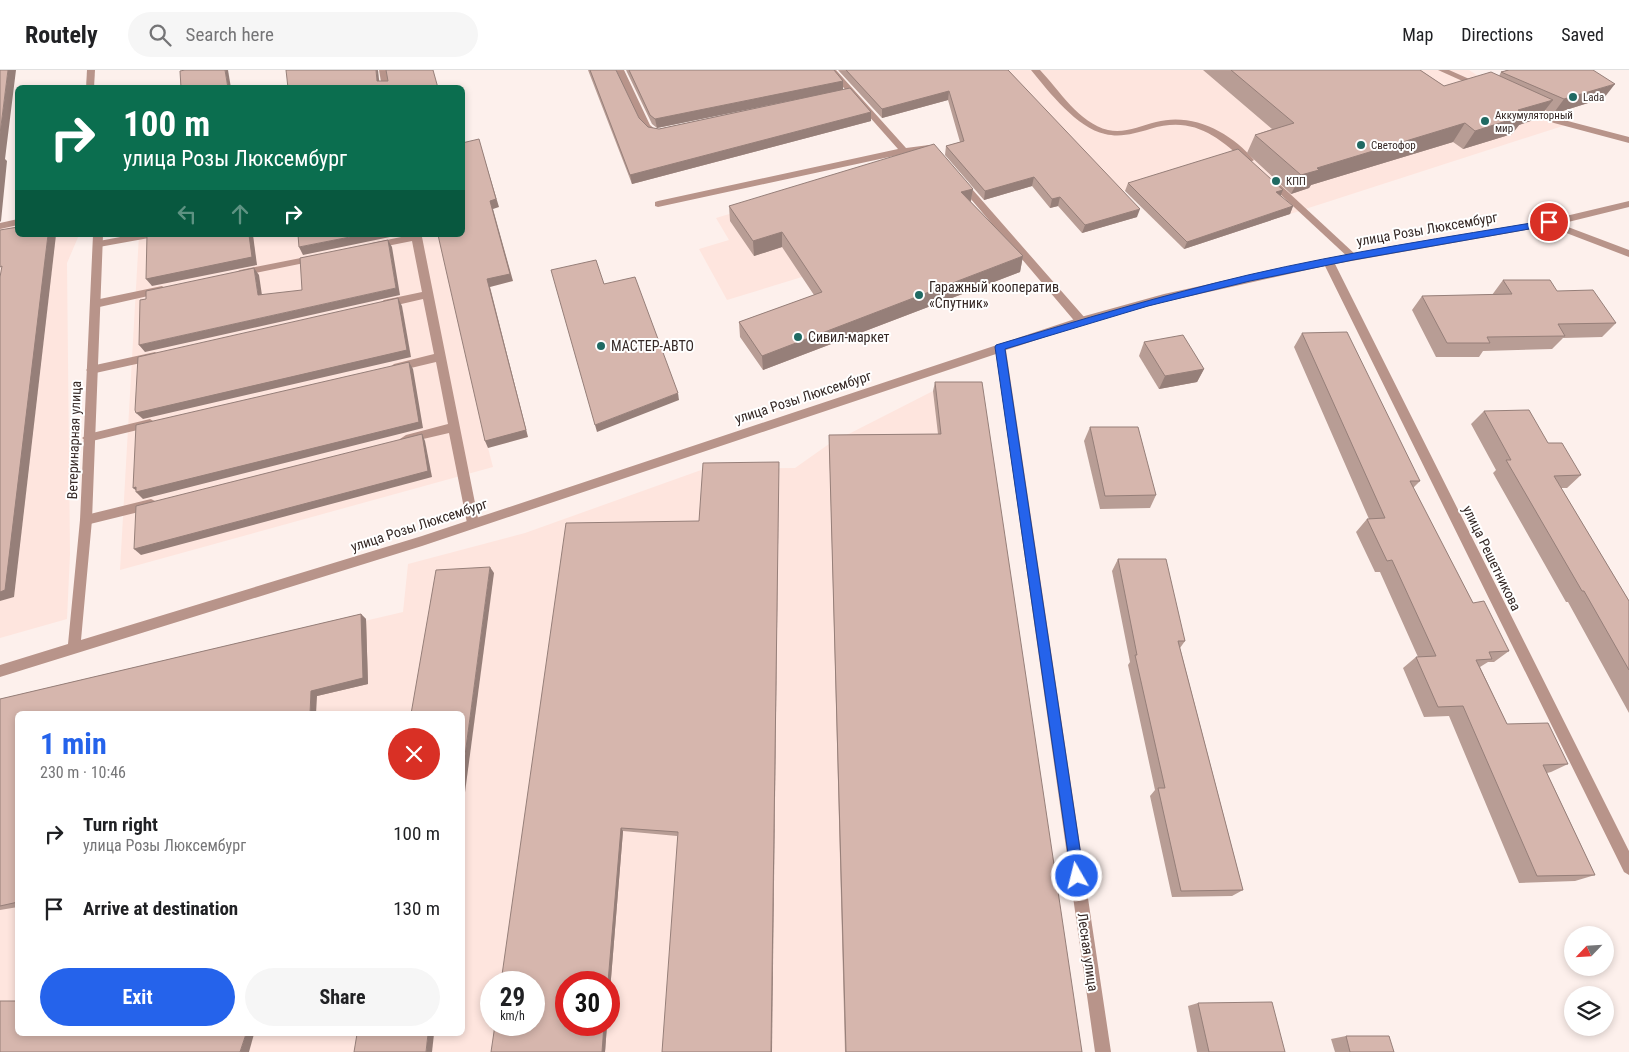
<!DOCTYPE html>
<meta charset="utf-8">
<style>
body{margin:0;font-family:"Roboto Condensed",sans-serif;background:#f6f6f6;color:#202124;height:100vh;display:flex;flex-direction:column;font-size:19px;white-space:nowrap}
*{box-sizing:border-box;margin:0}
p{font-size:16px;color:#757577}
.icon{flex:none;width:28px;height:28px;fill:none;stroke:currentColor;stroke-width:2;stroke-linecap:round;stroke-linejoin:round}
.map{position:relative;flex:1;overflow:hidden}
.sheet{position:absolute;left:15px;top:641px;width:450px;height:325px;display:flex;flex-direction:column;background:#fff;border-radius:8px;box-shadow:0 2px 8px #0003}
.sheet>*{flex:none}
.top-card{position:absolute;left:15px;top:15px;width:450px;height:152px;border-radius:8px;box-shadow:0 2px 8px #0003;background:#0b6e4f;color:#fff;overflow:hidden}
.needle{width:32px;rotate:245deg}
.tools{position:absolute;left:1564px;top:856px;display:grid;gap:10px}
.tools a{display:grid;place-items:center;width:50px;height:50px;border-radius:50%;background:#fff;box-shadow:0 2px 8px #0003;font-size:25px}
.speed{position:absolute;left:480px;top:901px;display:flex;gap:10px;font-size:25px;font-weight:700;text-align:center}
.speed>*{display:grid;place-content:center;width:65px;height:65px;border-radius:50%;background:#fff;box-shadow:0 2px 8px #0003;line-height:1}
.speed small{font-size:12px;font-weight:400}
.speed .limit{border:8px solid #d22;background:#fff;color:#111}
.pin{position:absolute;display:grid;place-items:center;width:42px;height:42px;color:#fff;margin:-21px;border:2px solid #fff;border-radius:50%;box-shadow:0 1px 5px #0007}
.me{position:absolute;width:55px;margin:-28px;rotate:352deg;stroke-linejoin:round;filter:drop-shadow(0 0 4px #0008)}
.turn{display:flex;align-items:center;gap:18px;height:105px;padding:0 25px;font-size:22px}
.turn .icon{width:65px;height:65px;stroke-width:2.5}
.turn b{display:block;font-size:35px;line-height:42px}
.lanes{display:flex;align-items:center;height:48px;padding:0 25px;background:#0003;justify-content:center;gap:25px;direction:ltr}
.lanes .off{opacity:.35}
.round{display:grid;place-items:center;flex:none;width:52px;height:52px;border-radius:26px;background:#f6f6f6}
.head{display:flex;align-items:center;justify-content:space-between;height:85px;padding:0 25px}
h1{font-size:30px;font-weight:700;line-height:38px;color:#2563eb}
.action{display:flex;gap:10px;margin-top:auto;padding:10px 25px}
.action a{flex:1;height:58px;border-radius:30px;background:#2563eb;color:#fff;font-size:20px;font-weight:700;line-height:58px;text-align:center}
.action a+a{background:#f6f6f6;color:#202124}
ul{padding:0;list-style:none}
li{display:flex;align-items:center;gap:15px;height:75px;padding:0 25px}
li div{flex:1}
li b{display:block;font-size:19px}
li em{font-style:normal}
header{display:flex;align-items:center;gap:30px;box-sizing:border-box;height:70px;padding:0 25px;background:#fff;border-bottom:1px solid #e0e0e0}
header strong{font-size:24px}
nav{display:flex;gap:28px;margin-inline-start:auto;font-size:18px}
.search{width:350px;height:45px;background:#f6f6f6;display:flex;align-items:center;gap:12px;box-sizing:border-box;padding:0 18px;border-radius:28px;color:#757577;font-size:19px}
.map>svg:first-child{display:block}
.built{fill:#fee5de;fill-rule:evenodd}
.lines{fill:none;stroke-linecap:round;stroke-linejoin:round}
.lane{fill:#b8948a;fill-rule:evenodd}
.street{fill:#b8948a;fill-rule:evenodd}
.wall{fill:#b89d95}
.shaded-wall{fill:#967f79}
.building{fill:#d6b6ad;stroke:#967f79}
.route{fill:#2563eb;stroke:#184099}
.poi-dot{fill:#206a63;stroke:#fff;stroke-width:2}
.labels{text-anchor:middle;stroke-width:4;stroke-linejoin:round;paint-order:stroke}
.far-poi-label{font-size:11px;fill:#352825;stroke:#fff;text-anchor:start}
.street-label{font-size:14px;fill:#352825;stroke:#fff}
.poi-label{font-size:14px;fill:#352825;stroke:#fff;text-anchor:start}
</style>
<header>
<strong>Routely</strong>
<div class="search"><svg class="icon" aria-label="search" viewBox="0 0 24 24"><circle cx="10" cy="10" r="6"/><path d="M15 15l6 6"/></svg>Search here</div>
<nav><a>Map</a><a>Directions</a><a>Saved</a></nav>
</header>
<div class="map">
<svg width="1629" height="982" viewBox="0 0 1629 982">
<rect width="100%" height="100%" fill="#fdf0ec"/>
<g class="built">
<path d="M997,0H1469L1495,17L1557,38L1572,53L1290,144L1272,130L1125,121L1099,109Z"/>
<path d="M923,86L906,175L727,230L699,179L729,170L716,148Z"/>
<path d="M17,153L18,165H79L67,193L70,484L67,549L0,568V268L9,205L0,207V157Z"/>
<path d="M499,161L513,211L490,217L528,367L488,378L493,397L120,500L139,165H462Z"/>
<path d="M933,321H980L1077,982H0V636L403,542L408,494L525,463L704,399L795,398L829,374ZM18,644H462V964H18ZM491,912H534V955H491ZM566,912H609V955H566Z"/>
</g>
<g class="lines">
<g class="lane">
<path d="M379,0H387L390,18H382Z"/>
<path d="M616,0H624L650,55L656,60L662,61V65L650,64L643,58Z"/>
<path d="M828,0H836L906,78L929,75L940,82V86H934L927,81H917L658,137L655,136V132L658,131L898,79Z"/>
<path d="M1031,0H1040C1059,20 1079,53 1108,60C1124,64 1140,56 1156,52C1192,42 1231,62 1254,90L1249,93L1246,92C1216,65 1192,46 1150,59C1136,63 1121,68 1105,64C1077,58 1049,22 1031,0Z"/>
<path d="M1438,0H1449L1485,16L1478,18Z"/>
<path d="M1526,35L1560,49L1629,67V73L1554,53L1523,40V36Z"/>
<path d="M1271,108L1274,109L1356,185V189H1350L1268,113L1266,111Z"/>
<path d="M962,110L965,111L1085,248L1086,251L1085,254H1077L959,115L957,113Z"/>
<path d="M18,149V155L0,159V153Z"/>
<path d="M131,165H154L149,168L99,177L94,174L99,171Z"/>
<path d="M411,165H421L422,167L479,453L477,457H469L467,453L449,363L406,373L400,369L406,365L448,354L436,292L394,302L389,298L394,294L434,284L423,229L384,238L379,234L384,230L422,222L412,171L372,179L367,176L372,173Z"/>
<path d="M316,185L321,188L319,190L240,206L235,203L240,200Z"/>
<path d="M162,216L167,220L166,222L95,238L90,234L95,230Z"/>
<path d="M155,282L160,286L159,289L91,304L86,300L91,296Z"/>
<path d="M150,349L156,353L154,356L88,372L82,368L88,364Z"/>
<path d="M151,429L155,431L157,434L155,437L151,439L86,455L82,454L80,450L82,446L86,445Z"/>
</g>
<g class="street">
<path d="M87,0H95L94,18H86Z"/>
<path d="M1629,131V137L1560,154L1629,180V187L1548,156L1335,194L1629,781V805L1624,802L1325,196L1164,232L1084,254L1006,280L1111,982H1095L996,284L422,476L0,607V595L68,574L80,450L93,165H103L92,450L81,570L422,466L1081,247L1164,224L1328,188L1549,150Z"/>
</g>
</g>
<g class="wall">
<path d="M588,0H616L639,48L648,57L659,59L826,23L657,58L652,54L626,0H834L843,20L871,51L632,114Z"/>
<path d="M838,0H1008L1137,147L1082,163L1058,136L1050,138L1032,116L984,130L945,85L946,76L960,72L948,30L882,48Z"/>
<path d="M1203,0H1420L1444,16L1499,6L1501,2L1506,1L1505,0H1593L1604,28L1553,44L1545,40L1539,48L1519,55L1512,64L1463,79L1453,72L1311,115L1309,118L1291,124L1247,83L1255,65L1272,59Z"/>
<path d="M1128,113L1280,126L1293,136L1290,144L1184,179L1125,121Z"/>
<path d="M973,119L971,132L1023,186L1020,202L763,300L740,267L739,252L814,225L782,177L754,186L730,151L729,136Z"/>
<path d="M1503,210L1557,221L1616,253L1602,267L1563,268L1552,279L1483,281L1479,287H1436L1412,240L1422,226L1492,225Z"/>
<path d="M1302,263L1420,411L1413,418L1473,533L1509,581L1494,592H1488L1480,597L1507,654L1568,694L1551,702L1547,703L1595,805L1575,811L1519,813L1449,646L1424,647L1403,598L1416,587H1418L1380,502H1375L1356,462L1367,449H1369L1294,277Z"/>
<path d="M1144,272L1204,299L1197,312L1159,319L1139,286Z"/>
<path d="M935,312L1082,982H845L829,365L938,364L933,321Z"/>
<path d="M1484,341L1548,373L1581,405L1567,418H1561L1629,531V643L1568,532H1566L1493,403L1496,400L1471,354Z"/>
<path d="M1090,357L1156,425L1150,438L1100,439L1084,371Z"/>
<path d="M779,399L677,766L623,761L609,933V912L607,955L605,982H491L699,451Z"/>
<path d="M1118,489L1185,571L1180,578L1243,820L1232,826L1172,827L1150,726L1155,720L1128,595L1130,592L1112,501Z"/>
<path d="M361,544L366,549L368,614L317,626L18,644V837L0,840V629Z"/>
<path d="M1198,933L1285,982H1197L1188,936Z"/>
<path d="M1346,966L1394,982H1335L1331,969Z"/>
</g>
<g class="shaded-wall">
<path d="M8,0H16L5,89L7,91L1,151L0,152V64Z"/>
<path d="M225,0H228L231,18H228Z"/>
<path d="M376,0H378L380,18L377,11Z"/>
<path d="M843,11V20L657,58L655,49Z"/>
<path d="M1615,14L1604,28L1553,44L1564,29Z"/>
<path d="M949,21L948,30L882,48V39Z"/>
<path d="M1553,30L1539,48L1519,55L1512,64L1463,79L1475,61L1518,40Z"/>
<path d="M871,42V51L632,114L630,105Z"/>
<path d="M1465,53L1453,72L1311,115L1309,118L1291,124L1301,105L1317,98Z"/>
<path d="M481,77L499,137L493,139L513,211L490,217L528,367L488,378L485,371L487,209L490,131Z"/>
<path d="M1034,107L1032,116L984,130L985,121Z"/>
<path d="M973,119L970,134L961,122Z"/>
<path d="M1283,120L1280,127L1276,122Z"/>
<path d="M1060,127L1058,136L1050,138L1052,129Z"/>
<path d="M1293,136L1290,144L1184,179L1187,172Z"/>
<path d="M1140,139L1137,147L1082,163L1085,155Z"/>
<path d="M782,162V177L754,186L753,171Z"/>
<path d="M48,165H56L14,527L0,531V522Z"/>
<path d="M249,165H253L257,195L152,216L146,209Z"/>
<path d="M360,165H390V167L303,185L299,177Z"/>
<path d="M388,170L392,177L400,225L145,282L139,275L396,218Z"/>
<path d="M1023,186L1020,202L763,300L762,286Z"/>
<path d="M254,198L259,205L263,232L258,225Z"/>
<path d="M398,228L402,236L411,287L143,349L136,343Z"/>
<path d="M409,292L413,299L423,358L143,429L136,422H138L133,418Z"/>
<path d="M1204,299L1197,312L1159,319L1165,306Z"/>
<path d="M678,323L679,330L597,362L595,355Z"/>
<path d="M422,364L425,371L432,407L141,485L134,479Z"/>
<path d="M779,392L772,982H771Z"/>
<path d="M490,497L494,503L462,745V708Z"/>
<path d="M361,544L366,549L368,614L317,626L316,644H310L311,621Z"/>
<path d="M621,758L623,761L609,933V912H608Z"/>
<path d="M604,955H607L605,982H602Z"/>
<path d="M246,964H254L249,982H240Z"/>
<path d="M428,964H434L432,982H426Z"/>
</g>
<g class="building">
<path d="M0,0H8L0,64Z"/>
<path d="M185,0H225L228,18H181L180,1Z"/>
<path d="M286,0H376L377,11H388L386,0H433L438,18H288Z"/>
<path d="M590,0H616L639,48L648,57L659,59L850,18L871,42L630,105Z"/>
<path d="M629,0H834L843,11L655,49L650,45Z"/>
<path d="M846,0H1008L1140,139L1085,155L1060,127L1052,129L1034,107L985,121L946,76L964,71L949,21L882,39Z"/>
<path d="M1231,0H1420L1444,16L1491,2L1553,30L1518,40L1525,45L1475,61L1465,53L1317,98L1319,100L1301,105L1255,65L1294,53Z"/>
<path d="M1509,0H1593L1615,14L1564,29L1501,2Z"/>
<path d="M479,69L496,129L490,131L510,204L487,209L526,360L485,371L438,165H462V73Z"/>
<path d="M934,74L973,119L961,122L1023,186L762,286L739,252L822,222L782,162L753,171L729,136Z"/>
<path d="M1238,79L1283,120L1276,122L1293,136L1187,172L1128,113Z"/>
<path d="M18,157V165H48L5,520L0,522V207L2,196L0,197V160Z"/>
<path d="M147,165H249L252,187L146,209Z"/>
<path d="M298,165H360L299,177Z"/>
<path d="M388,170L396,218L139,275L140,230L146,229V221L254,198L258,225L302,220L300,188Z"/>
<path d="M596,190L604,214L635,207L678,323L595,355L551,200Z"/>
<path d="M1503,210H1550L1557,221L1593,220L1616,253L1558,254L1565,266L1487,267L1490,273H1447L1422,226L1512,224Z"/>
<path d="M398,228L407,280L136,343L135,340L138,287Z"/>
<path d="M1347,262L1420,411H1410L1473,533L1484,531L1509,581L1489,582L1492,589L1476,590L1507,654L1548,653L1568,694L1543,695L1595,805L1537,806L1463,636L1438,637L1416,587L1436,586L1392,490L1387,491L1367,449L1385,448L1302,263Z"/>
<path d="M1183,265L1204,299L1165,306L1144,272Z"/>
<path d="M409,292L419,352L136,422V417L133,418L136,355Z"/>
<path d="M935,312H982L1082,982H846L829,365L941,364Z"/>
<path d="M1529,340L1548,373H1562L1581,405L1554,406L1629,531V600L1584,521H1582L1506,390H1511L1484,341Z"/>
<path d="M1090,357H1138L1156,425L1105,426Z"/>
<path d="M422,364L428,401L134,479L136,436Z"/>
<path d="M779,392L771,982H662L678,762L621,758L608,912H566V955H604L602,982H491L495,955H534V912H501L566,453L699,451L703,393Z"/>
<path d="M1118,489H1166L1185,571H1178L1243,820L1181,821L1158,718H1165L1135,585H1137Z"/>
<path d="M490,497L462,708V644H411L436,500Z"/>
<path d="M361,544L363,608L311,621L310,644H18V832L0,836V629Z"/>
<path d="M0,931H18V964H246L240,982H0Z"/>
<path d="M1272,932L1285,982H1209L1198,933Z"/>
<path d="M357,964H428L426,982H354Z"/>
<path d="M1346,966H1389L1394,982H1350Z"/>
</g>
<path class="route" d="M1549,150H1552V155L1353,190L1250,211L1148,236L1005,279L1084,806L1082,811L1077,813L1072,811L995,277L996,275C1080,250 1163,225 1248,205C1347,182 1448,167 1549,150Z"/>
<g class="poi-dot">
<circle cx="1573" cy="27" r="5"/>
<circle cx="1485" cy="51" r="5"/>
<circle cx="1361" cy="75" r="5"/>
<circle cx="1276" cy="111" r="5"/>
<circle cx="919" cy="225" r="5"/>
<circle cx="798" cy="267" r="5"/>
<circle cx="601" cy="276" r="5"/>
</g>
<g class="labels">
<g class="far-poi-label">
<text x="1583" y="31">Lada</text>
<text x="1495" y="49">Аккумуляторный<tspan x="1495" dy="13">мир</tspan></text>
<text x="1371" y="79">Светофор</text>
<text x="1286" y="115">КПП</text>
</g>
<g class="street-label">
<text transform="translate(1427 159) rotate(-10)" y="5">улица Розы Люксембург</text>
<text transform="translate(803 327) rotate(-18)" y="5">улица Розы Люксембург</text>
<text transform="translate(74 370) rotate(-88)" y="5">Ветеринарная улица</text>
<text transform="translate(419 455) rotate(-18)" y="5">улица Розы Люксембург</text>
<text transform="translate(1492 488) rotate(64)" y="5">улица Решетникова</text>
<text transform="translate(1088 882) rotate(82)" y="5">Лесная улица</text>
</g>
<g class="poi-label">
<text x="929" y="222">Гаражный кооператив<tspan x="929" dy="16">«Спутник»</tspan></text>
<text x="808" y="272">Сивил-маркет</text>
<text x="611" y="281">МАСТЕР-АВТО</text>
</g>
</g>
</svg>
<div class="tools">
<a><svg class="needle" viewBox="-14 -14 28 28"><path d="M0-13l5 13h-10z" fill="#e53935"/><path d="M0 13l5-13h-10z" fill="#757577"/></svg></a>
<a><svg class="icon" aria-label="layers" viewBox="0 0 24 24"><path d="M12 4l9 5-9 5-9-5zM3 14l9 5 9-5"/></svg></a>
</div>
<div class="speed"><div>29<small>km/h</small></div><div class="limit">30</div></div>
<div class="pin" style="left:1549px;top:152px;background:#d93025"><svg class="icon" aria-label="arrive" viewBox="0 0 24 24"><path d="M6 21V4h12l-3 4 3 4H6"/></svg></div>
<svg class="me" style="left:1077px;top:806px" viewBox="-20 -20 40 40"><circle r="17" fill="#2563eb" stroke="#fff" stroke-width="3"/><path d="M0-11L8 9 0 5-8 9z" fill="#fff"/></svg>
<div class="top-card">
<div class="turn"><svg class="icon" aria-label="right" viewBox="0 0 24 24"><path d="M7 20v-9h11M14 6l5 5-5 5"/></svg><div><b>100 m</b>улица Розы Люксембург</div></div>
<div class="lanes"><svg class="icon off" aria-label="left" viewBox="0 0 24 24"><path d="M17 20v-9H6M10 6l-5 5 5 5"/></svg><svg class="icon off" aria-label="ahead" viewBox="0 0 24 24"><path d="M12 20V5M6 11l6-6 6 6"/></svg><svg class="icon" aria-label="right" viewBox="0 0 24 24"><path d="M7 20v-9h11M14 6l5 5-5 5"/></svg></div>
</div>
<section class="sheet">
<div class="head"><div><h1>1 min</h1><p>230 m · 10:46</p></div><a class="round" style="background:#d93025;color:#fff"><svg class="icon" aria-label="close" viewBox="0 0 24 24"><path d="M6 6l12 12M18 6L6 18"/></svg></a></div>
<ul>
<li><svg class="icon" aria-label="right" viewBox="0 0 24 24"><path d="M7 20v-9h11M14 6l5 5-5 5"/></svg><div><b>Turn right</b><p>улица Розы Люксембург</p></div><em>100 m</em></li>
<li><svg class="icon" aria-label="arrive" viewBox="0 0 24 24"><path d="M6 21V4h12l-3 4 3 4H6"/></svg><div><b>Arrive at destination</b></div><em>130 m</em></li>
</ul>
<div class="action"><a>Exit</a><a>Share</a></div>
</section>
</div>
